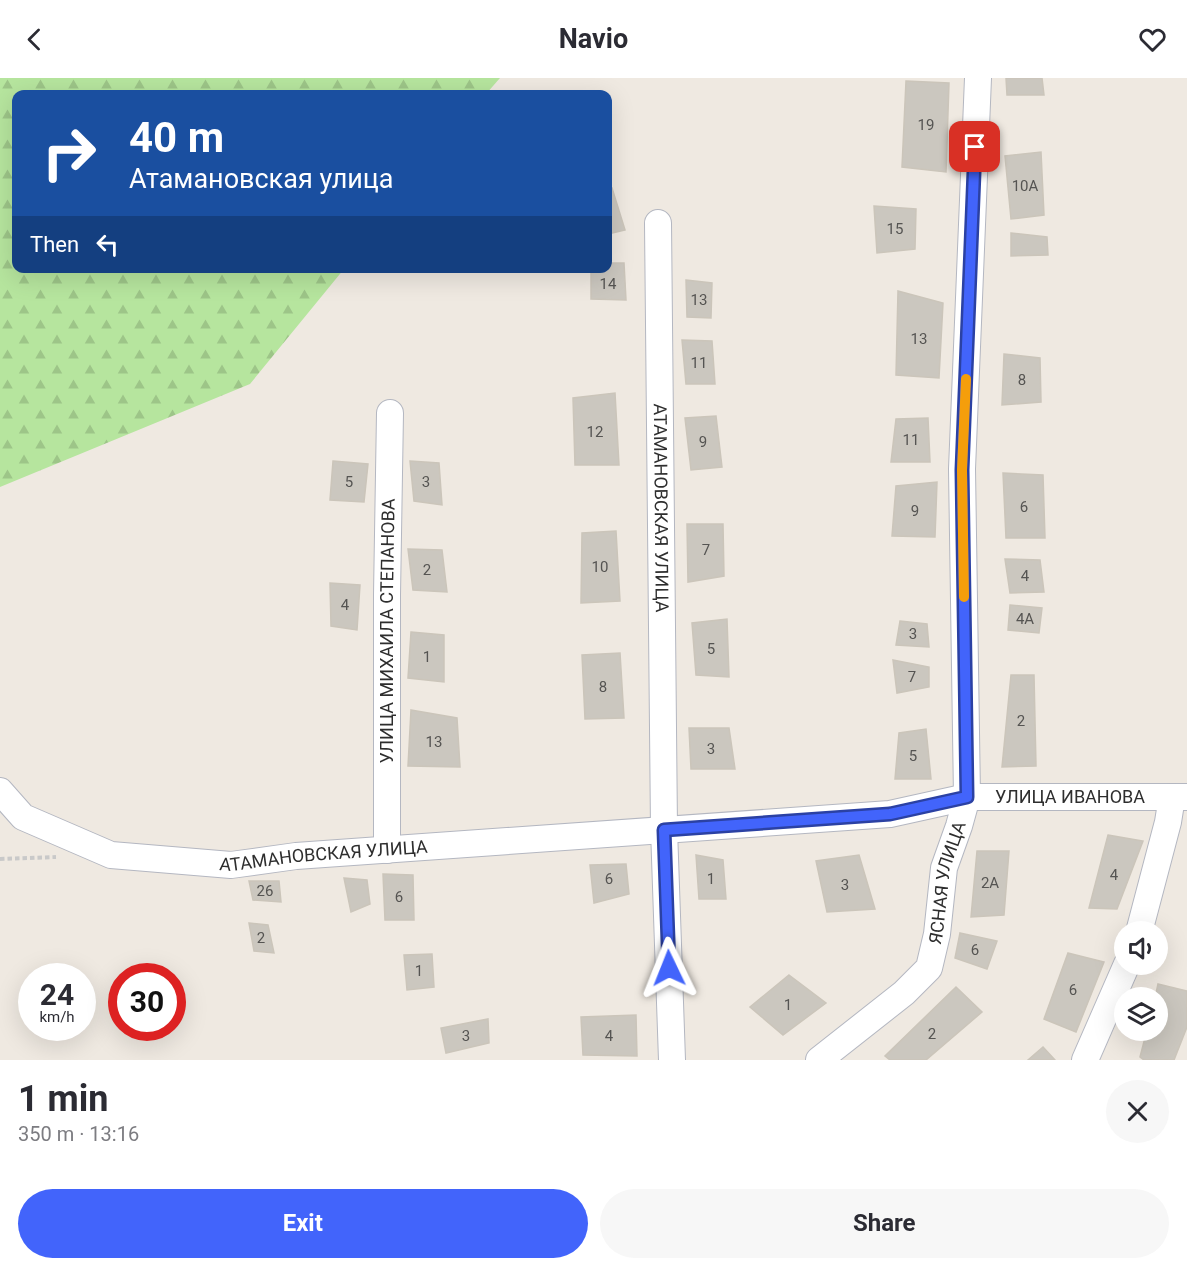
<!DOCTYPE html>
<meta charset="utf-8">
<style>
body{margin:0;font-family:Roboto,sans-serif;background:#f7f7f7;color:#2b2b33;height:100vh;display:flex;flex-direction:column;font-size:22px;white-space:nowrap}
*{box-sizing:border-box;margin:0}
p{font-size:20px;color:#7c7c81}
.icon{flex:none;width:33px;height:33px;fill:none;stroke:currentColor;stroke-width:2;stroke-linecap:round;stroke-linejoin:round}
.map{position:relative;height:982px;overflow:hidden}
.drawer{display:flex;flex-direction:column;background:#fff;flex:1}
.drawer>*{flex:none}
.hud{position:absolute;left:12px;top:12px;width:600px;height:183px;border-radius:12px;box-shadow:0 6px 24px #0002;background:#1a4fa0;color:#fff;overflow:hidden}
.controls{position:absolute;left:1114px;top:843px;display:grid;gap:12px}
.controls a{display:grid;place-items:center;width:54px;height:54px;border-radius:50%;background:#fff;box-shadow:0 6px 24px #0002;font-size:30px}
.speed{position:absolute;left:18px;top:885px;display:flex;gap:12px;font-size:30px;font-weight:700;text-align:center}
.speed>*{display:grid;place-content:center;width:78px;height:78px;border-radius:50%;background:#fff;box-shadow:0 6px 24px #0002;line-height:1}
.speed small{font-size:15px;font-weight:400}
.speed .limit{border:9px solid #d22;background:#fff;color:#111}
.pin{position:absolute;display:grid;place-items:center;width:51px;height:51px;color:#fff;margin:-26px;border-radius:12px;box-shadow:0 3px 9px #0006}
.me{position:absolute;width:66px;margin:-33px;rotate:358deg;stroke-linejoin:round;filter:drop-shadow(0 0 4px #0008)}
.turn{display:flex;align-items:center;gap:21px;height:126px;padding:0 18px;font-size:27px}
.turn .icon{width:78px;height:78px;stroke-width:2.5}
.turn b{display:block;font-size:42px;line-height:51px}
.then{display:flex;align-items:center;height:57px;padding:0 18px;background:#0003;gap:12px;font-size:22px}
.round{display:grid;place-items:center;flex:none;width:63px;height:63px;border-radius:32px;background:#f7f7f7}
.head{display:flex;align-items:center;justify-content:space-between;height:102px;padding:0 18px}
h1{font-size:36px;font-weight:700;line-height:45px}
.cta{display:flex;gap:12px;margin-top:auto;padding:12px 18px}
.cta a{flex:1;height:69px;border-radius:36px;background:#4264fb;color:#fff;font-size:24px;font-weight:700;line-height:69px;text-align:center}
.cta a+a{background:#f7f7f7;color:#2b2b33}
header{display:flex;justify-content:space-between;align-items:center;height:78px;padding:0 18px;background:#fff;font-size:27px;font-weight:700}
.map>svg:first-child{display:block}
.forest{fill:url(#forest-firs)}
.building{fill:#cbc7bf;stroke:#cbc5ba;stroke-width:1.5}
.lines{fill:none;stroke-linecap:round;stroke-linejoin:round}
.minor-casing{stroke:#b4b7c1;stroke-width:28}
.path{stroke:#c9c9c9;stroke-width:4;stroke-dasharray:4.5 3;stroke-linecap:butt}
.minor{stroke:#fff;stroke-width:26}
.route-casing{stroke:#2b41a3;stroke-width:15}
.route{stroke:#4264fb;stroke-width:10}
.slow{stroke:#f59e0b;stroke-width:10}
.labels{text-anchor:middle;stroke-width:5;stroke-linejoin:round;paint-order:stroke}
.number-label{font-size:15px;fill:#555452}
.street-label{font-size:18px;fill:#2e2e2e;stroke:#fff}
</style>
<header><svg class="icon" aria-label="back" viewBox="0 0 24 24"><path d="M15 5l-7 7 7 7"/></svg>Navio<svg class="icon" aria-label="heart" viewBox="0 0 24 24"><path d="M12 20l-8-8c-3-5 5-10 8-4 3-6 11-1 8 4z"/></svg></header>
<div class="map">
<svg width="1187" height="982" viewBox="0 0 1187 982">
<defs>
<pattern id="forest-firs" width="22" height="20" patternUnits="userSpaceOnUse" patternTransform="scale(1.5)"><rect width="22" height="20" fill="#b6e59e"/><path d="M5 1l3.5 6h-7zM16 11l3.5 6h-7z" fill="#9dc588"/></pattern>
</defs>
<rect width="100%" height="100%" fill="#efe9e1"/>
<path class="forest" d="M0,0H500L486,16H16V190L344,191L250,306L0,409Z"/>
<g class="building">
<path d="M1006,0H1042L1044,17H1007Z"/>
<path d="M906,3L949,5L946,94L902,89Z"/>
<path d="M1041,74L1044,137L1011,141L1005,78Z"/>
<path d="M612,110L625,152L608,156V112Z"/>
<path d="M874,128L916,131L915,171L877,175Z"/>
<path d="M1011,155L1047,159L1048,177L1011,178Z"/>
<path d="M608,185H624L626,222L591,221V190H608Z"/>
<path d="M686,202L712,205L711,240L687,239Z"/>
<path d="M898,213L943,225L939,300L896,297Z"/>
<path d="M682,262L712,263L715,306H686Z"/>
<path d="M1004,276L1040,280L1041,324L1002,327Z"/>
<path d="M615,315L619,387H575L573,320Z"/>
<path d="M716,338L722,389L691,392L685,340Z"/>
<path d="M928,340L930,384H891L896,341Z"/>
<path d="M333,383L368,386L364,424L330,422Z"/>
<path d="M410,383L439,385L442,427L414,423Z"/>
<path d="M1003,395L1043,397L1045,460H1006Z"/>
<path d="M937,404L935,459L892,458L896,408Z"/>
<path d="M687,446H723L724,498L688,504Z"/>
<path d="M616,453L620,523L581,525L582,455Z"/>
<path d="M408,471L442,472L447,514L413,512Z"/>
<path d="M1005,481L1040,482L1044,514L1010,515Z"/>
<path d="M330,505L360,507L357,552L331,548Z"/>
<path d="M1010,527L1042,530L1039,555L1008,552Z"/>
<path d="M727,541L729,599L696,597L692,545Z"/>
<path d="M900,543L927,546L929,569L896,567Z"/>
<path d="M411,554L444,557V604L408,600Z"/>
<path d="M620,575L624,640L585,641L582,577Z"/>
<path d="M893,582L929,589V609L897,615Z"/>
<path d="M1011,597H1034L1036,688L1002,689Z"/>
<path d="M411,632L457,640L460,689L408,688Z"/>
<path d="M689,650H729L735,691H691Z"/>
<path d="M926,651L931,701H895L899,655Z"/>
<path d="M1108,757L1143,763L1117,831L1089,830Z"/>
<path d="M977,773H1009L1004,837L971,839Z"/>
<path d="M696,777L723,782L726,821H699Z"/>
<path d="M859,777L875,831L827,834L816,783Z"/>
<path d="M626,786L629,816L594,825L590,787Z"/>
<path d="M383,796L413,797L414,842H385Z"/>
<path d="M344,800L367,802L370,826L351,834Z"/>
<path d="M249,803H279L281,824L253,822Z"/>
<path d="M249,845L268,847L274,875L254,873Z"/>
<path d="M960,855L997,863L987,891L955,880Z"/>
<path d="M1068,875L1104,884L1076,954L1044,941Z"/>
<path d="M432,876L434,909L407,912L404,877Z"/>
<path d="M789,897L826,925L783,957L750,929Z"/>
<path d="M1158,906L1187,913V949L1174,982H1144L1140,979L1147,952H1158V920H1155Z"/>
<path d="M956,909L982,934L926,982H890L885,978Z"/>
<path d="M636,937L637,978L583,977L581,939Z"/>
<path d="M488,941L489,965L446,975L441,950Z"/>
<path d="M1043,969L1055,982H1028Z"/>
</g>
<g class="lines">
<defs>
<g id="minor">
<path id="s1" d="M658,145L664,751L672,982"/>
<path id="s2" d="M0,713L23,739L111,777L231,787L296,778L890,736L967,719H1187"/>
<path id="s3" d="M387,772V517L390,335"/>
<path d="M1139,854L1168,744L1172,719"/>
<path id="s4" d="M819,982L904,915L929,890L937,856L944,790L959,748L967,719L962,391L978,0"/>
<path d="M1085,982L1127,886"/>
</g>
</defs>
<use href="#minor" class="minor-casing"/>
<path class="path" d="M0,781L56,779"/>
<use href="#minor" class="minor"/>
</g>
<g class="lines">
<defs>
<path id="route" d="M669,890L664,752L890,736L967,719L962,392L975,69"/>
</defs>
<use href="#route" class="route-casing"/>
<use href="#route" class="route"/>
<path class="slow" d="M964,519L962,392L966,301"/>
</g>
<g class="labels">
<g class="number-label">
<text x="926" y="52">19</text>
<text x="1025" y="113">10А</text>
<text x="895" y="156">15</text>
<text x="608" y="211">14</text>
<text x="699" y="227">13</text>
<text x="919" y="266">13</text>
<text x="699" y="290">11</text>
<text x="1022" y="307">8</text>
<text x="595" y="359">12</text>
<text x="911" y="367">11</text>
<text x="703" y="369">9</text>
<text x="349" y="409">5</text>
<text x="426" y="409">3</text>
<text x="1024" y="434">6</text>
<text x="915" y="438">9</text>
<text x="706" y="477">7</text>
<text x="600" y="494">10</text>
<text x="427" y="497">2</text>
<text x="1025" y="503">4</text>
<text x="345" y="532">4</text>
<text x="1025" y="546">4А</text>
<text x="913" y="561">3</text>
<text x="711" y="576">5</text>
<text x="427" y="584">1</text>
<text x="912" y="604">7</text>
<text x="603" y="614">8</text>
<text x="1021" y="648">2</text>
<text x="434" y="669">13</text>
<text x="711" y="676">3</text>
<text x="913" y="683">5</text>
<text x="1114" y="802">4</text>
<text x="609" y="806">6</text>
<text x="711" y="806">1</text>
<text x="990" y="810">2А</text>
<text x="845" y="812">3</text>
<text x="265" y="818">26</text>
<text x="399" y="824">6</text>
<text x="261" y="865">2</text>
<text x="975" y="877">6</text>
<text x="419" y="898">1</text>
<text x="1073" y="917">6</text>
<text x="788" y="932">1</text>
<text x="932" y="961">2</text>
<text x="466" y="963">3</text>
<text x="609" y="963">4</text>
</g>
<g class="street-label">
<text dy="6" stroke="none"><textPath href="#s1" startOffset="285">АТАМАНОВСКАЯ УЛИЦА</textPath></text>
<text dy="6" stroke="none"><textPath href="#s3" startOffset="219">УЛИЦА МИХАИЛА СТЕПАНОВА</textPath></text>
<text dy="6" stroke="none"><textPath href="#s2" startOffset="1094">УЛИЦА ИВАНОВА</textPath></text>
<text dy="6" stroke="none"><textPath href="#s2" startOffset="344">АТАМАНОВСКАЯ УЛИЦА</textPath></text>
<text dy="6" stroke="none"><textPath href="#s4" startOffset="231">ЯСНАЯ УЛИЦА</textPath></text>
</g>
</g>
</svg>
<div class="controls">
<a><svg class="icon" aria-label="sound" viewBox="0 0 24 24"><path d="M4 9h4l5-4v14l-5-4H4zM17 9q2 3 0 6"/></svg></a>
<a><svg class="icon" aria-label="layers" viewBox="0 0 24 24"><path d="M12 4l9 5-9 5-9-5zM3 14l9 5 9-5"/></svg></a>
</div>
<div class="speed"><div>24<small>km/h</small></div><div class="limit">30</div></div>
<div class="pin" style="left:975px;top:69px;background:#d93025"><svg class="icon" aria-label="arrive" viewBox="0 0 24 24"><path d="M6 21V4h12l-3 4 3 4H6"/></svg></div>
<svg class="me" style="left:669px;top:890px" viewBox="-20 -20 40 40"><path d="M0-17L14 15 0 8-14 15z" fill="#4264fb" stroke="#fff" stroke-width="4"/></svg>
<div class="hud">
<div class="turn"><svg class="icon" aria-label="right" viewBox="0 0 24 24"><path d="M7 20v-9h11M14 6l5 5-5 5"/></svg><div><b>40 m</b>Атамановская улица</div></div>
<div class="then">Then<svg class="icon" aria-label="left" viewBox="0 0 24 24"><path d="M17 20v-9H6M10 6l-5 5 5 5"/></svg></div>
</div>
</div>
<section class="drawer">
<div class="head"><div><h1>1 min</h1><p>350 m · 13:16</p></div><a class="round"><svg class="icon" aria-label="close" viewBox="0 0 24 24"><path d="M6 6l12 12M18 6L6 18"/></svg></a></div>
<div class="cta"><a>Exit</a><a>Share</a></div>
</section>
